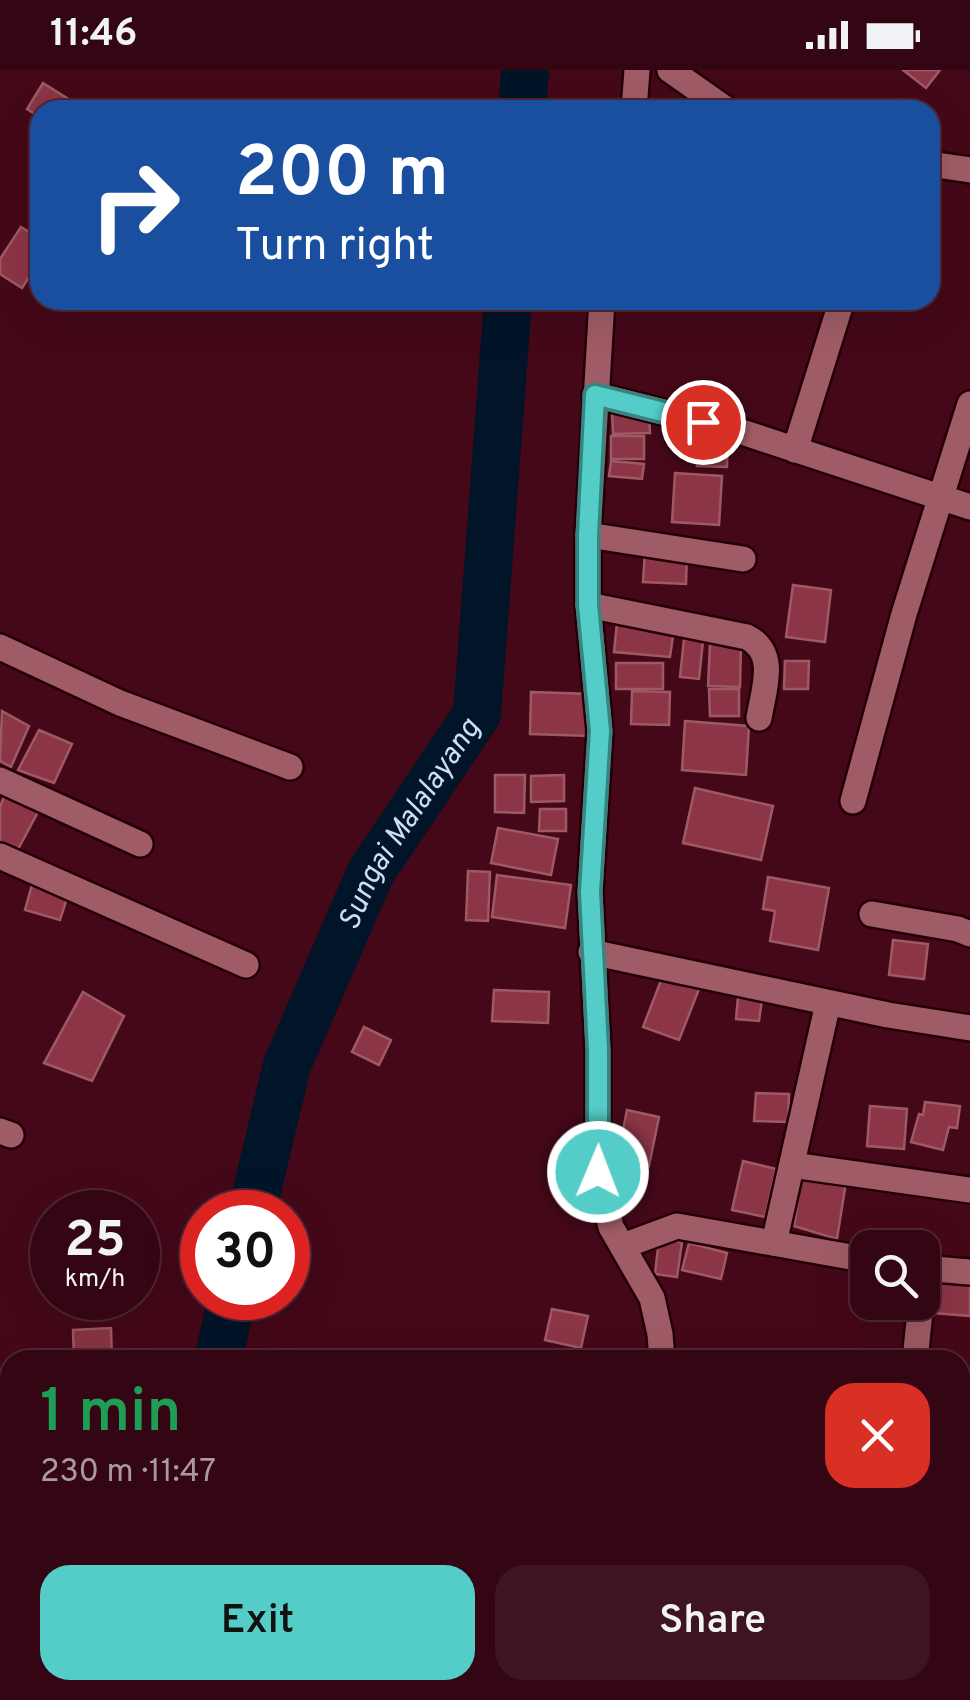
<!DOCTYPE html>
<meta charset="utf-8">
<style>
body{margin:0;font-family:Overpass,sans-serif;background:#3f1421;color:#f1f3f6;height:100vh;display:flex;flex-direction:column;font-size:38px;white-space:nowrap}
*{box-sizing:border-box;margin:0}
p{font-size:32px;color:#a999a0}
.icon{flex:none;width:55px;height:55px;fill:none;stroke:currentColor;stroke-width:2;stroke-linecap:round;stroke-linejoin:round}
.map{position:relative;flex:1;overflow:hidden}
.sheet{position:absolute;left:0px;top:1280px;width:970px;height:350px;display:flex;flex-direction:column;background:#340613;border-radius:30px 30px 0 0;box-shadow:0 10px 40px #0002,0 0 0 2px #4e2733}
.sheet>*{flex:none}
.banner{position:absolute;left:30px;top:30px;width:910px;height:210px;border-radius:30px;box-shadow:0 10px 40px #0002,0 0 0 2px #4e2733;background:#1a4fa0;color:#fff;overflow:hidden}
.buttons{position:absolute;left:850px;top:1160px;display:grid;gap:20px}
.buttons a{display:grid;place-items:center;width:90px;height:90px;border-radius:20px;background:#340613;box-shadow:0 10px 40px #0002,0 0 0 2px #4e2733;font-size:50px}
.speed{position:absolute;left:30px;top:1120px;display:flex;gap:20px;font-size:50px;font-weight:700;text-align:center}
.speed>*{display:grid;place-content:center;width:130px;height:130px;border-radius:50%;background:#340613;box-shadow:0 10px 40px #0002,0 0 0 2px #4e2733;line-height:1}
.speed small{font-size:25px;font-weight:400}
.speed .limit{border:15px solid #d22;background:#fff;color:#111}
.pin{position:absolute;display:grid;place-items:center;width:85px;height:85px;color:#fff;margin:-42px;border:5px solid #fff;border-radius:50%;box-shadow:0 2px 10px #0007}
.me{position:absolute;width:110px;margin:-55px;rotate:1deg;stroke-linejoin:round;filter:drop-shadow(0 0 8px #0008)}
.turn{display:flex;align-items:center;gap:35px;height:210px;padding:0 40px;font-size:45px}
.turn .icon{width:130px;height:130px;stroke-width:2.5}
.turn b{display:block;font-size:70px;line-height:85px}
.round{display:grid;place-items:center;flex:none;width:105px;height:105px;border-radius:30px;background:#3f1421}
.head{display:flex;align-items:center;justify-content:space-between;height:170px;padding:0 40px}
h1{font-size:60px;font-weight:600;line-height:75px;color:#1e9e55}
.cta{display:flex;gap:20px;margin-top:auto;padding:20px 40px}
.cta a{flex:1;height:115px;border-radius:30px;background:#54cdc8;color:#111;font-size:40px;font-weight:600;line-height:115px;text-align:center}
.cta a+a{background:#3f1421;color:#f1f3f6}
.status{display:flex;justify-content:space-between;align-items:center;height:70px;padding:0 50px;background:#340613;direction:ltr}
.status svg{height:28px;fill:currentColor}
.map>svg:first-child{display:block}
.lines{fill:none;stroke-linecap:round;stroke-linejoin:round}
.river{stroke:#021428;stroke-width:48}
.building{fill:#8c3546;stroke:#9e5a64;stroke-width:2.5}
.street-casing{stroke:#240006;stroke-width:30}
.street{stroke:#a05c66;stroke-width:25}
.route-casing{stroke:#378582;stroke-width:25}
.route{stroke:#54cdc8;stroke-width:18}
.labels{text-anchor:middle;stroke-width:8;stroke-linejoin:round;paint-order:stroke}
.water-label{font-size:30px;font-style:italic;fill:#cedef0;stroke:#450819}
</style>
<div class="status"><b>11:46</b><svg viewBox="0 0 49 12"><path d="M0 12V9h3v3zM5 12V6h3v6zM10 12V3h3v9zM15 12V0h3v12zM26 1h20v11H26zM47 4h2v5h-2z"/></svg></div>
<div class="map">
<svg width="970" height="1630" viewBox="0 0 970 1630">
<rect width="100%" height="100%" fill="#450819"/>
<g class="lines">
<g class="river">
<path d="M522,40L525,0"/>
<path id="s1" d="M252,1142L287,995L371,802L477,644L508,230"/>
<path d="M218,1290L232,1228"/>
<path d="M210,1620V1630"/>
</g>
</g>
<g class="building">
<path d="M903,0H940L926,18Z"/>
<path d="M43,13L75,33L70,40H40V47L27,39Z"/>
<path d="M21,157L40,169V190L22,218L0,204V189Z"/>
<path d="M649,341L650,363L613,364L612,342Z"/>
<path d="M698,365L728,366L727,397L697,396Z"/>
<rect x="611" y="366" width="33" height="23"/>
<path d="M611,391L644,394L642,409L609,406Z"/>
<path d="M675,403L722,406L719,455L672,452Z"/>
<path d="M645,481L687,483L686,514L643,512Z"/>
<path d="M793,515L831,520L825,572L786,567Z"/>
<path d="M617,553L674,559L670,587L614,582Z"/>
<path d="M684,569L703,571L699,609L680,607Z"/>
<path d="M710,574L741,575L740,617L708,616Z"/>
<path d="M785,591H809L808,619H784Z"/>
<rect x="616" y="593" width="47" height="26"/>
<path d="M709,619H739V646H710Z"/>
<path d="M632,621L670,622L669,655L631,654Z"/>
<path d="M531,622L592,624L591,666L530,664Z"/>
<path d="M2,641L29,656L11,697L0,691Z"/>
<path d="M685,651L749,656L746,705L682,700Z"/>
<path d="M39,660L72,674L54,713L18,700Z"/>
<path d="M495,705H525L524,743L495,742Z"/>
<path d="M564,705V731L531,732V706Z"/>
<path d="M695,718L773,736L761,790L683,773Z"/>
<path d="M5,724L39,740L15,785L0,776V737Z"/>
<path d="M540,739H566V761H539Z"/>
<path d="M498,758L558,769L551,805L491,793Z"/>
<path d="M468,801L490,802L488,851L466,850Z"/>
<path d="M497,805L571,815L565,858L492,847Z"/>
<path d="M768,807L829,818L818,880L770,871L775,841L763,839Z"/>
<path d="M33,811L69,822L60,850L25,840Z"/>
<path d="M893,870L928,874L924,909L889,905Z"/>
<path d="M665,900L701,914L679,970L643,957Z"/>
<path d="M494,920L549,922L548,953L492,951Z"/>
<path d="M83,922L124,946L92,1011L44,993Z"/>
<path d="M738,927L762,930L759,951L736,949Z"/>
<path d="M364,957L391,970L379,995L352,982Z"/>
<path d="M756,1023L789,1024L788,1052L754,1051Z"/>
<path d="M925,1032L960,1036L957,1058L949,1057L943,1080L911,1072L919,1044L923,1045Z"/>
<path d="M870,1036L907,1039L904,1079L867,1076Z"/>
<path d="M627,1040L659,1047L649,1096L617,1090Z"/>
<path d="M743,1091L776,1099L765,1147L732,1140Z"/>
<path d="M801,1110L846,1112L837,1169L794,1156Z"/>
<path d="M659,1169L682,1172L677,1207L655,1204Z"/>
<path d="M689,1173L727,1183L721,1209L682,1200Z"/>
<path d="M935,1206L970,1209V1246L933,1243Z"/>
<path d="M80,1228H113V1238L81,1239Z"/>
<path d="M552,1239L588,1246L581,1278L545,1270Z"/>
<path d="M111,1258L112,1290H74L73,1260Z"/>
<path d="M960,1439L970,1440V1476L960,1475Z"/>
<path d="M960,1485L970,1486V1530H960Z"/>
</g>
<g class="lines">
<defs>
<g id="street">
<path d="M670,0L727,40"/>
<path d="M634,40L637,0"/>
<path d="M930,94L970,100"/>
<path d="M602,230L588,465V535L600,661L590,822L598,980V1102L611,1157L652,1228L660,1264L662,1290"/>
<path d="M595,325L739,361L970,437"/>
<path d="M795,380L842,230"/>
<path d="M588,465L743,489"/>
<path d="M588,535L747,567C778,583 764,618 759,648"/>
<path d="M0,577L120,633L290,697"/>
<path d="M0,710L140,774"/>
<path d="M853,731L904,544L970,334"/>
<path d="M0,786L246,895"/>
<path d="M872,844L958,859L970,864"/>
<path d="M591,882L888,945L970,958"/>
<path d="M0,1061L11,1065"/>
<path d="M792,1095L970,1120"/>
<path d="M774,1173L828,933"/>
<path d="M623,1176L677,1156L868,1190"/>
<path d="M922,1198L970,1202"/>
<path d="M915,1290L921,1232"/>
<path d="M960,1436L970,1437"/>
<path d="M0,1541L10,1538"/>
<path d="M960,1582L970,1568"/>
<path d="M787,1620L796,1630"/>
<path d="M765,1630L768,1620"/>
<path d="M932,1630L937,1620"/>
</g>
</defs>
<use href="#street" class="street-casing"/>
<use href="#street" class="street"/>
</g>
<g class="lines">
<defs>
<path id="route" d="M598,1102V980L590,822L600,661L588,535V465L595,325L703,352"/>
</defs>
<use href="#route" class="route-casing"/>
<use href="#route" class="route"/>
</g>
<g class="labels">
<g class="water-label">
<text dy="10" stroke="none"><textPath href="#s1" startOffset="422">Sungai Malalayang</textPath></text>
</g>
</g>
</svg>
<div class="buttons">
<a><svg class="icon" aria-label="search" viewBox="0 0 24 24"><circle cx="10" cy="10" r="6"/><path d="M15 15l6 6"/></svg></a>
</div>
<div class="speed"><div>25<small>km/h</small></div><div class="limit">30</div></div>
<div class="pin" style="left:703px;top:352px;background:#d93025"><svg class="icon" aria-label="arrive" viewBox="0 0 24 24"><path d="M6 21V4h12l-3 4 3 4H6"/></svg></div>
<svg class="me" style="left:598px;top:1102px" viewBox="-20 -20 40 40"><circle r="17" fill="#54cdc8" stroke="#fff" stroke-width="3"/><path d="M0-11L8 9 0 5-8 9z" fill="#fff"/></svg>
<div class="banner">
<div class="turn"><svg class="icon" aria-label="right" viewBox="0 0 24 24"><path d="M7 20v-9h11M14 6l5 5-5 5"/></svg><div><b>200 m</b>Turn right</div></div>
</div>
<section class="sheet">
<div class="head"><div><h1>1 min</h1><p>230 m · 11:47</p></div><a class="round" style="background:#d93025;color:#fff"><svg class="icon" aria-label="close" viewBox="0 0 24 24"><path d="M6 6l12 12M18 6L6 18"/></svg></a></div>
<div class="cta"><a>Exit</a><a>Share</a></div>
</section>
</div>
